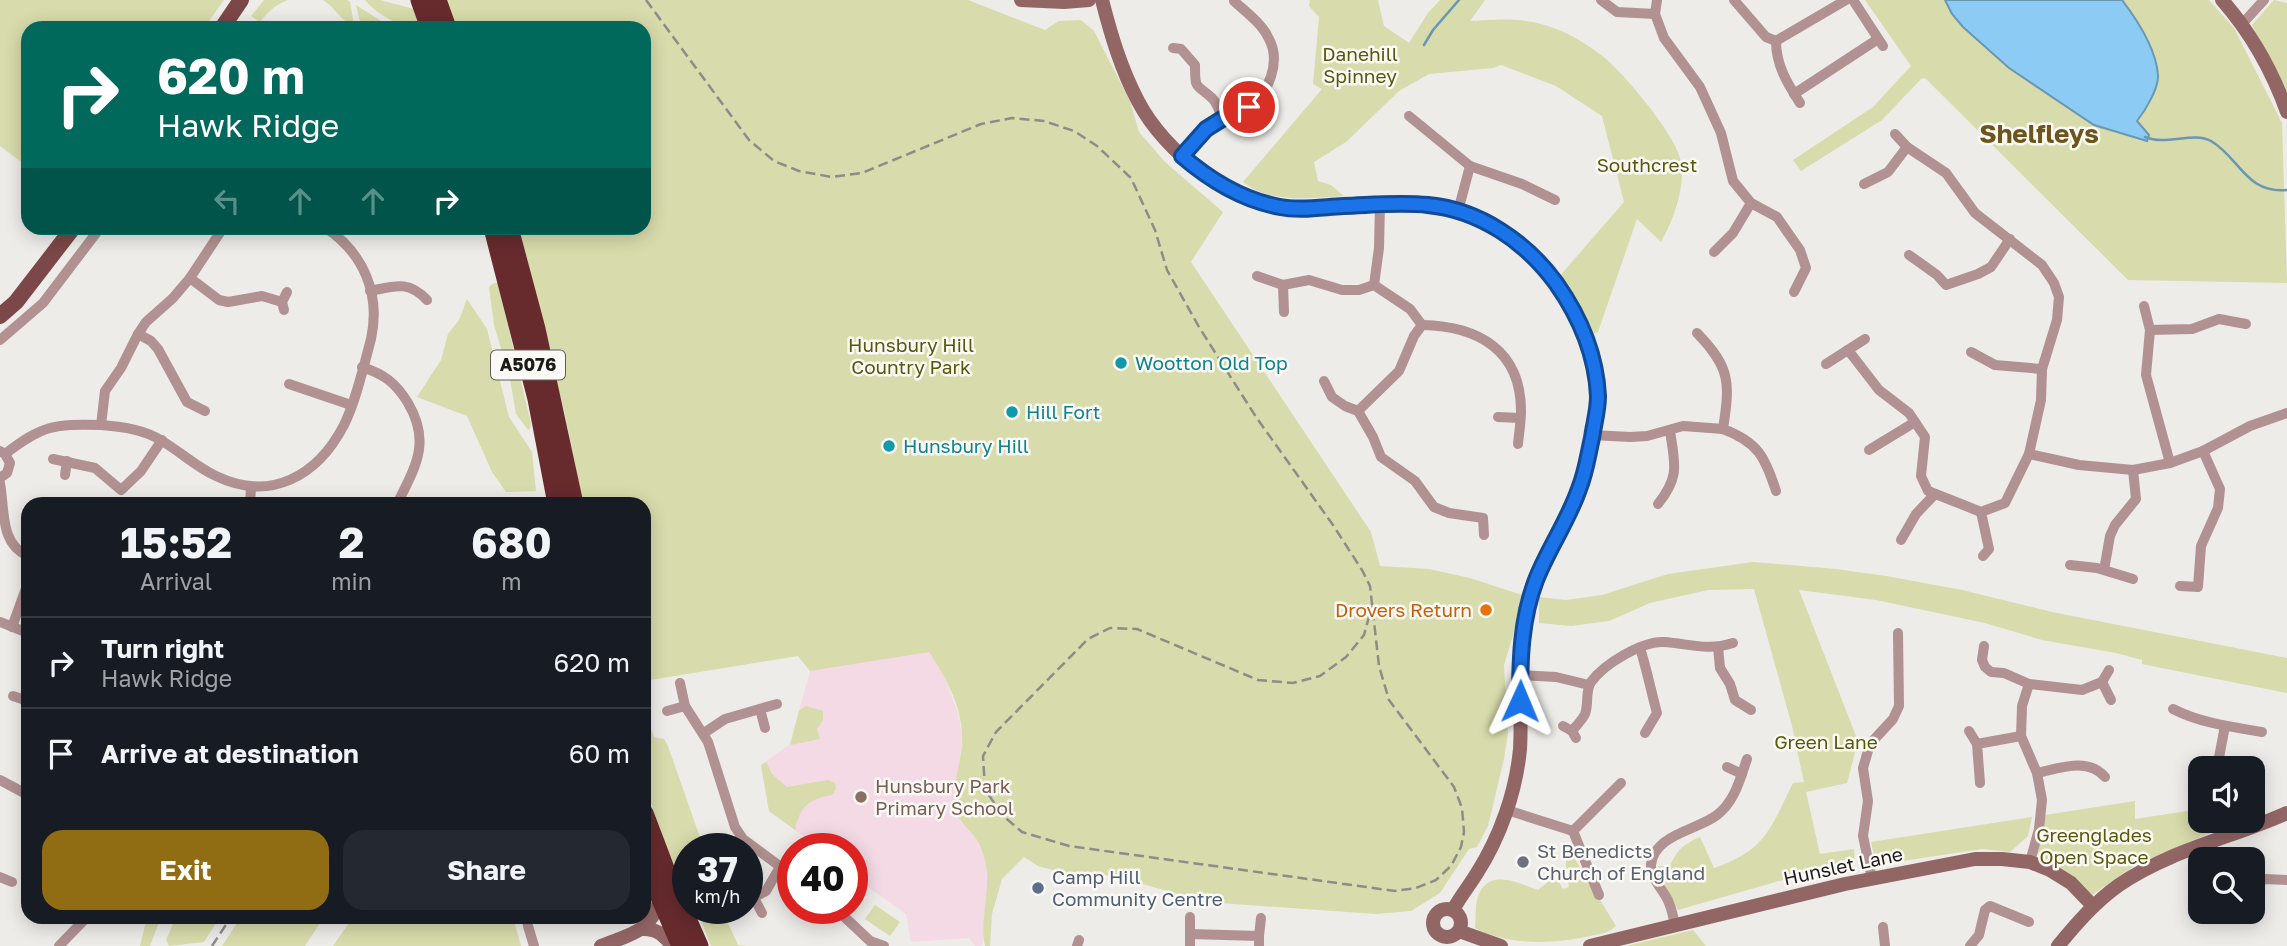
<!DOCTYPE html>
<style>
body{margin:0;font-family:"Golos Text",sans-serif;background:#242831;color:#f1f3f6;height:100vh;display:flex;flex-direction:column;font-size:26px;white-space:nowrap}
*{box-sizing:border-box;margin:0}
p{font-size:23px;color:#9ea1a6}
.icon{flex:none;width:38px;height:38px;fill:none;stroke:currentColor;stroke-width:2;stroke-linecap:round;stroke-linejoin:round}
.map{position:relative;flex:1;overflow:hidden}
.details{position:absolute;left:21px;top:497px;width:630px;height:427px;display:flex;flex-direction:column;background:#171b24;border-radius:21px;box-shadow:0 4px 18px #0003}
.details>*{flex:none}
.hud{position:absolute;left:21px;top:21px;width:630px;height:214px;border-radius:21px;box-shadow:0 4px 18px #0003;background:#00695c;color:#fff;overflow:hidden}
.controls{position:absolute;left:2188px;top:756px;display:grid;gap:14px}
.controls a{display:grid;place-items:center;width:77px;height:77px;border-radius:14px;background:#171b24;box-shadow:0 4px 18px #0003;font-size:35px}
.speed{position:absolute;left:672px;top:833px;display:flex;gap:14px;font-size:35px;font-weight:700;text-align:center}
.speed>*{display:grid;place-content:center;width:91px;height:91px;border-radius:50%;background:#171b24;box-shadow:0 4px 18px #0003;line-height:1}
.speed small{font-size:18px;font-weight:400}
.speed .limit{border:10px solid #d22;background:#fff;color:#111}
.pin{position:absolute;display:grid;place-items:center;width:60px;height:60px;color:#fff;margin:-30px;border:4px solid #fff;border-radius:50%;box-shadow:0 2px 7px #0007}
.me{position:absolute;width:77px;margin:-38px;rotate:1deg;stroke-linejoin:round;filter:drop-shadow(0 0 5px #0008)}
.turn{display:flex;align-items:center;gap:24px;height:147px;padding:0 21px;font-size:32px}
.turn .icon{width:91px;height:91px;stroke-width:2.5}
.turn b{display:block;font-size:49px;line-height:60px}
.lanes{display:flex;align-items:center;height:66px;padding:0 21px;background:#0003;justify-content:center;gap:35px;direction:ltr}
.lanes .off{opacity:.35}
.eta{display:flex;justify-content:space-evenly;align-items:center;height:119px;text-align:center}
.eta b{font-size:42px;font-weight:700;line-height:49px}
.action{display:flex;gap:14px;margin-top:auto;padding:14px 21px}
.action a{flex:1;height:80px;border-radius:21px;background:#906d12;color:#fff;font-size:28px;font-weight:700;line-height:80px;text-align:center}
.action a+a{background:#242831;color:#f1f3f6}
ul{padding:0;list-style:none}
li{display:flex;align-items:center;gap:21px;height:91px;padding:0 21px;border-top:2px solid #363941}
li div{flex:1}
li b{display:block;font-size:26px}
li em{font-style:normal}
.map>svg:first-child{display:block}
.education{fill:#f3dae5}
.green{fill:#d8dbab}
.water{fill:#8cccf4;stroke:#6a97b2;stroke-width:2}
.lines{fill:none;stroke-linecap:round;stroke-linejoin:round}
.stream{stroke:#6a97b2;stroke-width:2.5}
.street{stroke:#b19191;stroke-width:10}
.secondary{stroke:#936666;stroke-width:14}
.primary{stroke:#7c4748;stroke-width:16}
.highway{stroke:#672b2e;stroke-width:19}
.rail{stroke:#8c8c89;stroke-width:2.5;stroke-dasharray:10 5;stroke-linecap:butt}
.route-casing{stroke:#114b97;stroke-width:18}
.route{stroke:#1a73e8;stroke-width:12}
.culture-dot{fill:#0f9aa8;stroke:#faf9f5;stroke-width:2.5}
.food-dot{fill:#e8710a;stroke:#faf9f5;stroke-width:2.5}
.education-dot{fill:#8d6e63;stroke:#faf9f5;stroke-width:2.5}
.worship-dot{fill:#6b7280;stroke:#faf9f5;stroke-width:2.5}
.service-dot{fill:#5c6f8a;stroke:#faf9f5;stroke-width:2.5}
.labels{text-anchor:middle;stroke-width:5;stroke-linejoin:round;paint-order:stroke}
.shield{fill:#faf9f5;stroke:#5e5e5b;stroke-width:2}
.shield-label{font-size:18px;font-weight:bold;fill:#1b1b19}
.park-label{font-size:19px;fill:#575809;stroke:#faf9f5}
.culture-label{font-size:19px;fill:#0d838f;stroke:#faf9f5;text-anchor:start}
.food-label{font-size:19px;fill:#c56008;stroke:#faf9f5;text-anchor:end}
.education-label{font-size:19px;fill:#785e54;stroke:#faf9f5;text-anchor:start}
.worship-label{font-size:19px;fill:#5b616d;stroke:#faf9f5;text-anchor:start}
.street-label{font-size:19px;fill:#1b1b19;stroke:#faf9f5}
.service-label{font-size:19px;fill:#4e5e75;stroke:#faf9f5;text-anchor:start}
.district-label{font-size:26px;font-weight:bold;fill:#6c541b;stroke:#faf9f5}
</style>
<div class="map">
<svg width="2287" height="946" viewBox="0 0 2287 946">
<rect width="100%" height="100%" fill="#edece8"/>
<path class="education" d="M929,651L944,675L959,717L962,737L955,807L961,823L968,828L979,842L986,863L988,891L983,944L981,946H975L969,938L911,942L906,914L858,880L852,874V849H821L769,811L761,765L790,744L810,671Z"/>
<g class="green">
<path d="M0,0H224L204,28H28V167L0,146Z"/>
<path d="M264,0H288C276,4 268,12 260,22L251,16Z"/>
<path d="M323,0H347L350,2L354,25C340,21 335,7 323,0Z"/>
<path d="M365,0H380L414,9L421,28C402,28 377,15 365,0Z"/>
<path d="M445,0H968L1045,30L1059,21L1081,20L1094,31L1130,101L1139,132L1165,162L1223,212L1191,262L1371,532L1380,566L1429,569L1470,578L1525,596L1504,665L1508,733L1504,759L1488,826L1477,847L1469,849L1440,893L1411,911L1376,914L1205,902L1115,876L1060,872L1038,866L1024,857L1002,879L992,914L990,946H985C979,920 992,889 985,860C983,854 981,846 977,840C969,827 956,822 955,805C952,782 963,759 962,736C962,706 945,676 929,652L810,671L798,656L644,681V504H583L565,415L516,228H644V28H455Z"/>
<path d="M1310,0H1378L1384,26L1409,43L1428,13L1440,0H1485L1470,21C1502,19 1528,17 1559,30C1576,37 1591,47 1605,58C1626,76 1670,129 1679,155C1688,182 1674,219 1661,242L1637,219L1598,332L1593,334L1569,290L1558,278L1624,202L1602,116L1556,86L1501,65L1493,68L1429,74L1399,91L1346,142L1314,162L1318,181L1331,185L1344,196C1312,198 1270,204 1243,182L1322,89L1313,84L1319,17L1309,6Z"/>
<path d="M1865,0H2209L2234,28L2282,123L2287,283L2128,280L1925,78L1921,79L1882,120L1801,171L1793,160L1873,107L1911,66Z"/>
<path d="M2274,0L2287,3V93L2252,25Z"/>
<path d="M356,5L392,28H373L369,25L365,28L360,22Z"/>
<path d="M494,283H498L531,424L530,429L528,430L516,414L510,379L494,325L489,287Z"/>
<path d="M467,299L487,329L509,417L532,452L536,491L506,492L492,472L467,416L417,397L441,360L448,334L459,320Z"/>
<path d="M1753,562L1836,569L1886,576L1962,590L2052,612L2287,658V693L2142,664V660L2116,653L2042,640L1985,623L1876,600L1799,590L1858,741L1847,783L1806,792L1820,854L1854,849L1855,864L1821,869L1678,910L1660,876L1658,866L1670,867C1676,850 1684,844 1700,837L1714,868C1766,850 1770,829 1793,783L1804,782L1792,726L1754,589L1708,590L1650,603L1609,621L1571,626L1539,623V597L1566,600L1602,595L1668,574Z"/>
<path d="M806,706L823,711V720L817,729L820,739L790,745L799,711Z"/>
<path d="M644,711L654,737L664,739L668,746L704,849H688V895L664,841L644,784Z"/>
<path d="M766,762L772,774L787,787L828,780L835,783L836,789L832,795C808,799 800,807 795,830L769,811L761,765Z"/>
<path d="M2135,801V819L2200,809V821H2212L2215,831L2137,864L2092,895L2069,875L2043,861L2038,854L2045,815Z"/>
<path d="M2032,817L2028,836L2010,852L1982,849L1889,863L1875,859L1871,842Z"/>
<path d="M1573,856L1616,926C1609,933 1600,934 1590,936C1553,944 1509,946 1475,928C1476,919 1475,908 1477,900C1486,867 1516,882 1538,890L1549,881L1558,880L1563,889L1569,887L1566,870V857Z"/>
<path d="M875,905L900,922L890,936L865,919Z"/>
<path d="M696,908H721L738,945L746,946H711Z"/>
<path d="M147,917H161L150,946H140Z"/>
<path d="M176,917H220L204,942L169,946L166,940Z"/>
<path d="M241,917H324L305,946H222Z"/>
<path d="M353,917H513L521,946H333Z"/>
<path d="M1693,930L1706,946H1626Z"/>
</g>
<path class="water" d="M1945,0H2122C2138,21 2156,48 2158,75C2159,88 2145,111 2137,121L2149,135L2147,141L2094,125L2009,68L1963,27L1952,14Z"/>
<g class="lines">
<g class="stream">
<path d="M1424,45L1433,30L1459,0"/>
<path d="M2145,137C2167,146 2193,131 2211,141C2240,158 2246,194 2287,190"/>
</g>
<g class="street">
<path d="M1601,0L1617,12L1655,14"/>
<path d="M1657,0L1655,14L1664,38L1700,87L1721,133L1733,181L1751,203L1777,217L1800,250L1806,268L1794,292"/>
<path d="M1734,0L1766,37L1776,41C1776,65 1787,83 1800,103"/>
<path d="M1853,0L1883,46"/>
<path d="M2243,23L2264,0"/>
<path d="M311,28V27"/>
<path d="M1776,41L1846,0"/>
<path d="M1173,48L1181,49L1195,65C1195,91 1196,83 1212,98C1217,103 1220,112 1222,119"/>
<path d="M1794,94L1878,39"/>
<path d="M1409,116L1470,166L1522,184L1555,200"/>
<path d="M1182,156C1190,147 1198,135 1208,128C1220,118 1234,117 1247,109C1269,94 1282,61 1268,37C1261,23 1246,12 1234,1"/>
<path d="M1864,184L1888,172L1907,147"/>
<path d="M1458,211L1470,166"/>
<path d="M223,228L190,278L173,298L146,322L138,334L121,368L105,391L101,425C122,427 144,429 162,441C181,452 196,467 216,476C270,502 317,477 344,425C356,401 364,365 371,339C381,293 363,253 326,228"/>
<path d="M1714,252L1733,233L1751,203"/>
<path d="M1909,255L1937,275L1946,285L1978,274L1991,267L2010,239"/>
<path d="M1257,276L1283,285L1309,280L1342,290H1359L1374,285"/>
<path d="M190,278L219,300L228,302L262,296L282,302"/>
<path d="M1283,285L1284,312"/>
<path d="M1374,285L1379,248L1380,204"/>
<path d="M370,291C395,286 408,280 427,300"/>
<path d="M2144,306L2150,330L2146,375L2170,463"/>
<path d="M284,310L282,302L287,292"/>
<path d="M1422,325C1478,326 1521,350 1521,411C1521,422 1519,433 1518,444"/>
<path d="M2150,330L2192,329L2219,319L2246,324"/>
<path d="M1697,333C1731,368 1730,383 1723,429C1758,442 1765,457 1776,491"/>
<path d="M138,334L151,341L158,349L187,402L205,411"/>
<path d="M0,340L43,303L100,228"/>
<path d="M1848,350L1879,390L1909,413L1925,437L1921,476L1928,491L1981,512L2005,503L2029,454L2041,400L2042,369L2057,320L2059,297L2054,283L2042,265L1975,213L1946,173L1907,147L1895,134"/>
<path d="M1971,352L1995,365L2042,369"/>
<path d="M1826,364L1865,339"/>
<path d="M362,367C384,374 396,383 408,403C431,442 416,466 397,504"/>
<path d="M1324,381L1332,397L1345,406L1358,411L1373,437L1381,457L1415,481L1434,507L1449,513L1483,518L1484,535"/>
<path d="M289,384L351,405"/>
<path d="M1358,411L1399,371L1414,336L1422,325L1410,309L1374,285"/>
<path d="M1498,417L1520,418"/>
<path d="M1592,435L1630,437L1647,436L1683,426L1723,429"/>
<path d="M1869,450L1915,422"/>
<path d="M0,451L5,454L10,463L7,473L0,478"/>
<path d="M5,454C43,425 53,424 101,425"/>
<path d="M2029,454L2079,465L2133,470L2170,463L2203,451L2250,426L2287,413"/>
<path d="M53,459L95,468L121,490L141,471L162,440"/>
<path d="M65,475L67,461"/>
<path d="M0,483C5,512 0,544 28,556"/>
<path d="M250,504L251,488"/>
<path d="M1658,504C1680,476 1675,465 1670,431"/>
<path d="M1981,512L1989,549L1983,556"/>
<path d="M1901,540L1916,514L1935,494"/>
<path d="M2070,565L2097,568L2133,579"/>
<path d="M2104,570L2110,536L2115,525L2136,499L2133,470"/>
<path d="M2180,586L2198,587L2201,546L2218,508L2220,489L2203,451"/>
<path d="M0,622L28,633"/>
<path d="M12,627L28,583"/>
<path d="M1984,646L1982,660L1985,667L1991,672L2004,673L2029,684L2082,690L2102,682L2109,670"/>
<path d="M1718,647L1720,668L1730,684L1735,700L1751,710"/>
<path d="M1640,648C1647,670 1651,691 1657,713L1645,733"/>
<path d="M1520,675L1556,677L1589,685"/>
<path d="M2102,682L2111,700"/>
<path d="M680,683L685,706L708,742L735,827L743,839L793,876"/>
<path d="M2029,684L2022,706L2021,736L2037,773L2042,800L2039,829L2030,862"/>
<path d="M13,696L28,701"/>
<path d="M760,709L765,728"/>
<path d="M2173,709C2200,723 2232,727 2262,732"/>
<path d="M667,711L685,706"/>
<path d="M1563,726L1572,731L1576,738"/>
<path d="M1572,731C1576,726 1583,719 1585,714C1589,704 1585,691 1591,682C1604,664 1642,641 1664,642C1690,644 1708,651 1733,643"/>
<path d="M1969,731L1977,744"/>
<path d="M704,733L725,719L777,704"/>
<path d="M1727,767L1742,774"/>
<path d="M2217,768L2225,726"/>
<path d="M2037,773C2060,768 2088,757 2105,777"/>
<path d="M0,780L28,795"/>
<path d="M1980,783L1977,744L2021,736"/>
<path d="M1507,810L1573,831L1621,783"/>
<path d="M2223,821L2227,835"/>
<path d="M1573,831L1599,895"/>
<path d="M0,877L12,882"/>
<path d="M1872,879L1863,836L1868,801L1863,768L1870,744L1893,719L1899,706L1898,633"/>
<path d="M2252,886L2265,879L2287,880"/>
<path d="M754,898L762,913"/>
<path d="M747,901L766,891L780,867"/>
<path d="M835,908L870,941L884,946"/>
<path d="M2243,912V914"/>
<path d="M527,917L528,926L534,946"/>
<path d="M1190,917V934"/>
<path d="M1675,924C1673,917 1672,910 1669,903C1665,891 1650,879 1651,865C1654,834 1698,830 1717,815C1735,801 1740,779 1747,759"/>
<path d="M1883,927L1885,946"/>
<path d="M1259,936L1261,918"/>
<path d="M59,946L87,917"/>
<path d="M1077,946L1079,940"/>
<path d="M1190,946V934L1259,936V946"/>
<path d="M1970,946L1979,935L1985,910L1990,906L2029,922"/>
</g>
<g class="secondary">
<path d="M1021,0L1064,2L1089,0"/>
<path d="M1102,0C1111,35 1121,69 1138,101C1164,152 1234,207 1293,208C1339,209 1387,198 1432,205C1528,221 1605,317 1597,415C1596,423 1593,431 1591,439C1588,456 1585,472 1580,488C1566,528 1540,563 1528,604C1514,651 1523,701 1520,749C1516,792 1500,837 1477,873C1469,886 1460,897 1453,910"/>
<path d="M2222,0C2251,33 2272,70 2287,112"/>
<circle cx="1447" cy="923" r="14"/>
<path d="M641,929C657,928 663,935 673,946"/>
<path d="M1459,931L1501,946"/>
<path d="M601,946C631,934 650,933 660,899"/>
<path d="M1590,946L1845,884L1975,859H2002L2030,862L2050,870L2071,883L2093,906"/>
<path d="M2058,946C2076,924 2095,902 2119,885C2170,850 2231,838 2287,813"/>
</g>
<g class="primary">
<path d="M222,28L241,0"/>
<path d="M0,316L16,302L73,228"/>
</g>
<g class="highway">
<path d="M420,0L430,28"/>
<path d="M437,0L447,28"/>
<path d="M493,228L537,399L557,504"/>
<path d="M509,228L536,329L574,504"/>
<path d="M644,813L666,871L699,946"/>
<path d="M644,860L681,946"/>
</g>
<g class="rail">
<path d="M646,0L749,140L774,161L799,171L832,177L862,173L981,124L1012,118L1044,121L1074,131L1097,146L1131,178L1155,230L1167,270L1199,327L1256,417L1333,525L1362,570L1370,586L1379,666L1389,700L1454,787L1462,808L1464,832L1461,847L1451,866L1436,880L1416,888L1395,891L1069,846L1022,832L1002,815L985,789L983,756L996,732L1088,639L1110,628L1137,629L1258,680L1293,683L1320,676L1346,657L1364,635L1372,606"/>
<path d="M212,946L231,917"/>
</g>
</g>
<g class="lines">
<defs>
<path id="route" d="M1249,107L1222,119L1206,129L1182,156C1211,181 1242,200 1280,207C1300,211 1323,207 1343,206C1372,205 1400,202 1428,205C1480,210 1526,242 1556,283C1580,317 1596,354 1598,396C1598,411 1594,423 1592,438C1588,455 1586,472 1579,489C1568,521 1548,549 1536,580C1521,619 1520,660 1520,701"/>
</defs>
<use href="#route" class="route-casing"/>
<use href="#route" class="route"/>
</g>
<g class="culture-dot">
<circle cx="1121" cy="363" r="7"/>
<circle cx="1012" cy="412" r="7"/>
<circle cx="889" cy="446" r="7"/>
</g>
<circle class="food-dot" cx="1486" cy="610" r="7"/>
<circle class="education-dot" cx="861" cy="797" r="7"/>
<circle class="worship-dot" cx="1523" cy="862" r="7"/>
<circle class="service-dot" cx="1038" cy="888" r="7"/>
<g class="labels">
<rect class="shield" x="491" y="350.5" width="74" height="29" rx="5"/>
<g class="shield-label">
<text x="528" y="371">A5076</text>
</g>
<g class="park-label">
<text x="1360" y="61">Danehill<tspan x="1360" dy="22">Spinney</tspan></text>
<text x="1647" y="172">Southcrest</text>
<text x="911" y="352">Hunsbury Hill<tspan x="911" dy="22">Country Park</tspan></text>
<text x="1826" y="749">Green Lane</text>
<text x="2094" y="842">Greenglades<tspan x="2094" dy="22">Open Space</tspan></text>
</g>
<g class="culture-label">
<text x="1135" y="370">Wootton Old Top</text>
<text x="1026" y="419">Hill Fort</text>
<text x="903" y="453">Hunsbury Hill</text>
</g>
<g class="food-label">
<text x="1472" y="617">Drovers Return</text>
</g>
<g class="education-label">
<text x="875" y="793">Hunsbury Park<tspan x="875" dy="22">Primary School</tspan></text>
</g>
<g class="worship-label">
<text x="1537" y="858">St Benedicts<tspan x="1537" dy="22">Church of England</tspan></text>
</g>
<g class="street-label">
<text transform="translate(1843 866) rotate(-12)" y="7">Hunslet Lane</text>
</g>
<g class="service-label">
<text x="1052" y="884">Camp Hill<tspan x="1052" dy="22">Community Centre</tspan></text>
</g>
<g class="district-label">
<text x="2039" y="143">Shelfleys</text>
</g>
</g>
</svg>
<div class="controls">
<a><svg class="icon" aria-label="sound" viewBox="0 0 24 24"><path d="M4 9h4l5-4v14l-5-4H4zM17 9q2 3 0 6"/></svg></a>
<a><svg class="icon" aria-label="search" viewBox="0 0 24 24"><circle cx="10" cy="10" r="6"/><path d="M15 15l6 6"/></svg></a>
</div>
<div class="speed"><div>37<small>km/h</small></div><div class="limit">40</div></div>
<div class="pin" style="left:1249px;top:107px;background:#d93025"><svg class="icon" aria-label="arrive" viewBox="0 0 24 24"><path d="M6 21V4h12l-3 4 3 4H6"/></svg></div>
<svg class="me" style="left:1520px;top:701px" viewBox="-20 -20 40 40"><path d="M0-17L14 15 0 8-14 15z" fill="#1a73e8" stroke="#fff" stroke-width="4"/></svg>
<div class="hud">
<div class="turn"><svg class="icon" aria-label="right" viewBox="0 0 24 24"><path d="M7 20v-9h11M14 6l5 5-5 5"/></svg><div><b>620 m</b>Hawk Ridge</div></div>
<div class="lanes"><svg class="icon off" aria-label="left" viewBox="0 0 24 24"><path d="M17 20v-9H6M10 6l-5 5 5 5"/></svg><svg class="icon off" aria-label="ahead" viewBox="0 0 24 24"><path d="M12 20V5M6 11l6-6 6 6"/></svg><svg class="icon off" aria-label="ahead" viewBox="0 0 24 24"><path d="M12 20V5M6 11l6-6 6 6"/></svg><svg class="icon" aria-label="right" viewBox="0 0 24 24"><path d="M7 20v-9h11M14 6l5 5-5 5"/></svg></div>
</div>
<section class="details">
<div class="eta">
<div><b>15:52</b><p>Arrival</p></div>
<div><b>2</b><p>min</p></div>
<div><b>680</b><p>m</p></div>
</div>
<ul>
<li><svg class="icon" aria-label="right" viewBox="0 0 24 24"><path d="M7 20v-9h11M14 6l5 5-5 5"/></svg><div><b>Turn right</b><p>Hawk Ridge</p></div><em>620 m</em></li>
<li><svg class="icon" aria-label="arrive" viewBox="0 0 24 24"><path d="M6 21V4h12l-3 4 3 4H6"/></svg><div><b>Arrive at destination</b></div><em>60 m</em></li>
</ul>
<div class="action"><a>Exit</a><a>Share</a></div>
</section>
</div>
